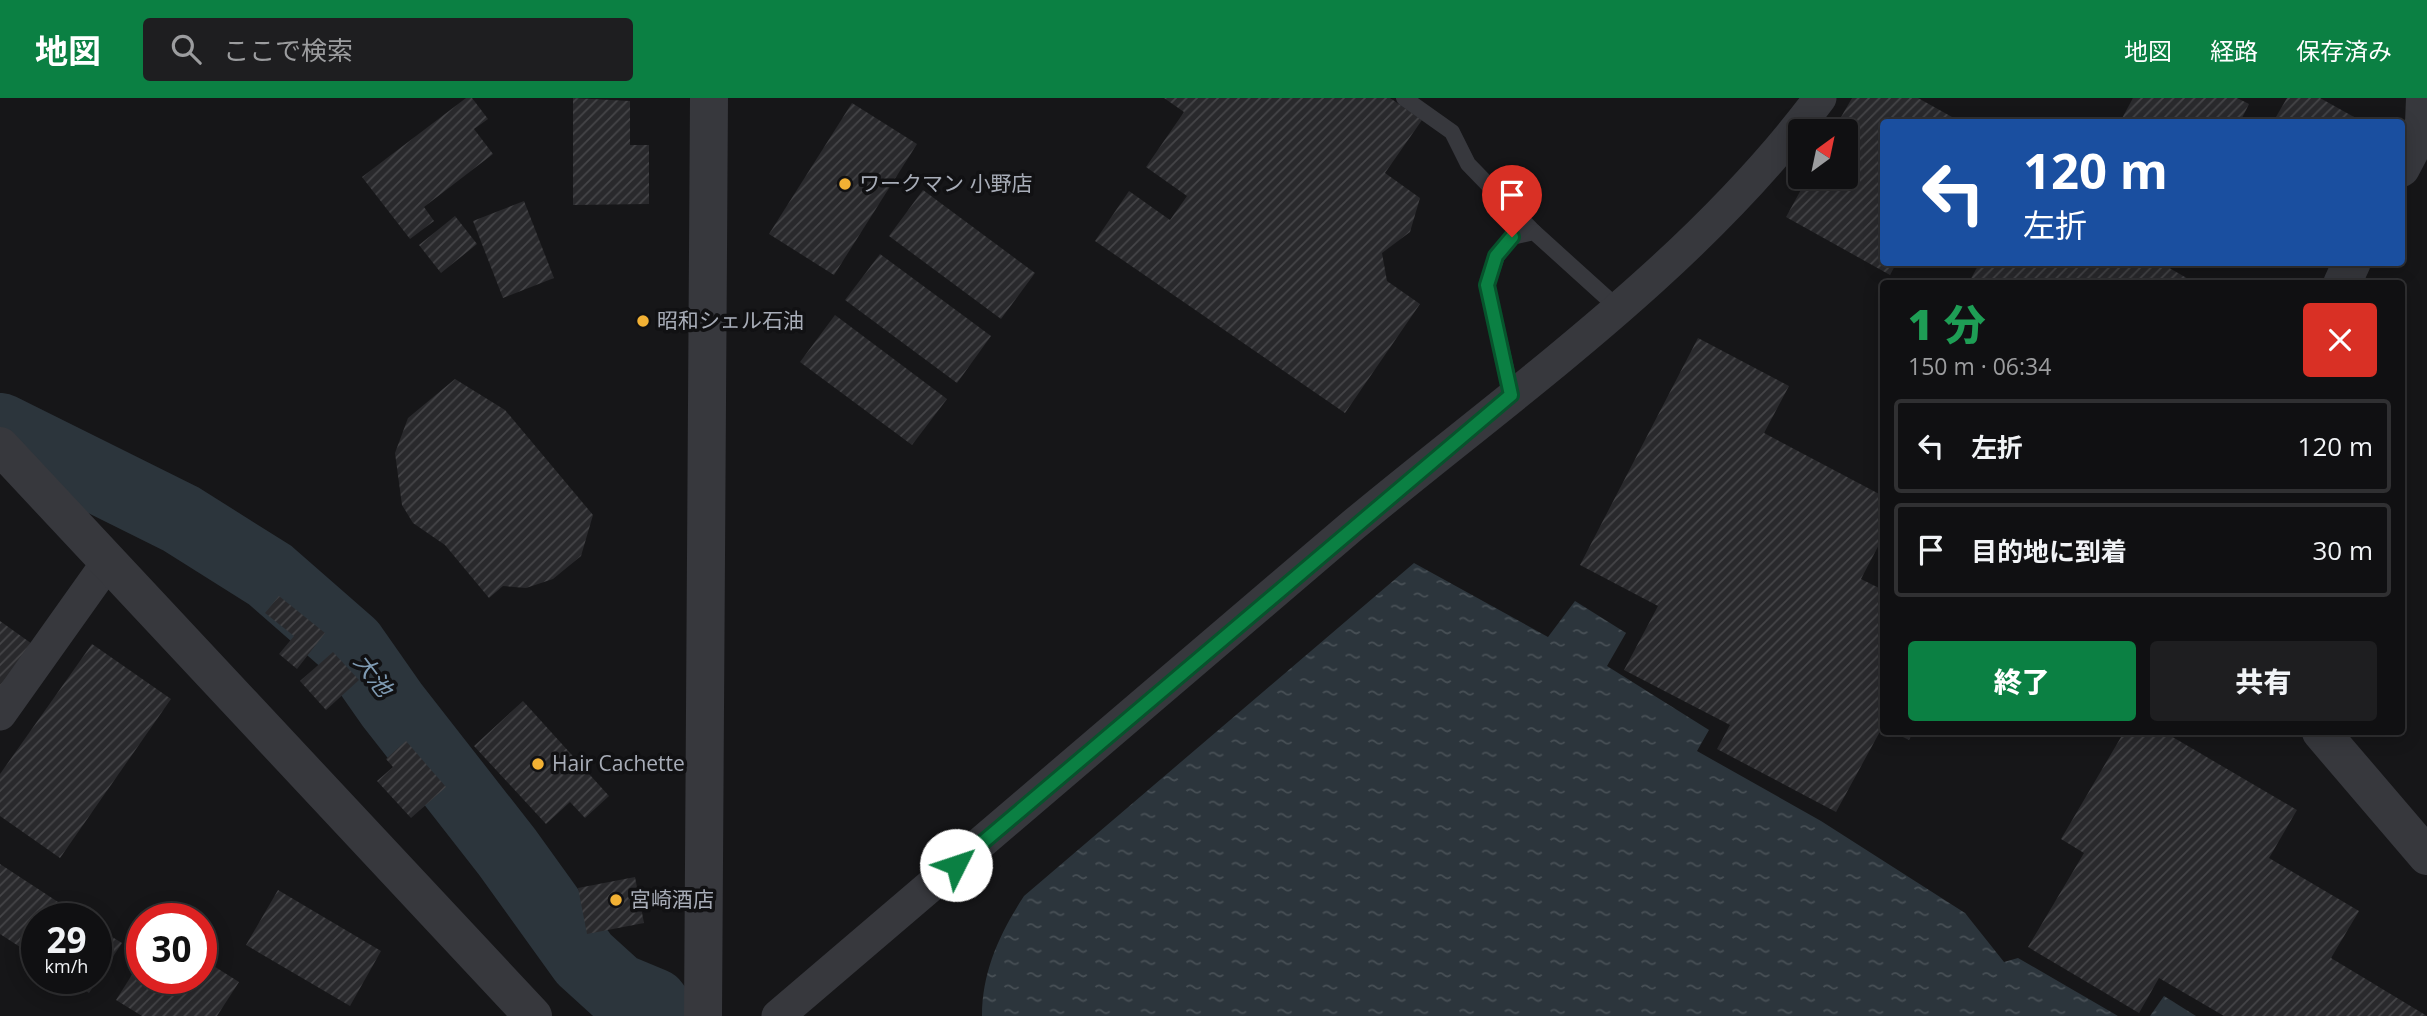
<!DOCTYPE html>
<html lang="ja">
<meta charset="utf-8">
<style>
body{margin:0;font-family:"Open Sans","Noto Sans JP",sans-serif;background:#1e1e20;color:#f1f3f6;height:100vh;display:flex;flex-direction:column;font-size:26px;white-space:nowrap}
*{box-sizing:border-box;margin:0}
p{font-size:23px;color:#9c9d9f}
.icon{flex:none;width:38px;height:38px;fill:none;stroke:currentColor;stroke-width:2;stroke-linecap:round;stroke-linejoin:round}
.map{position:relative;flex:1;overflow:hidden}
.drawer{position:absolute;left:1880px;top:182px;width:525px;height:455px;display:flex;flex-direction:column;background:#101012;border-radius:7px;box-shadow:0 4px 18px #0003,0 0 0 2px #303032}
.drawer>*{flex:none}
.guide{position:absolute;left:1880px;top:21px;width:525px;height:147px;border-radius:7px;box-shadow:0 4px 18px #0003,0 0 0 2px #303032;background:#1a4fa0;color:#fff;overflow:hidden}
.needle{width:46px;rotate:33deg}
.tools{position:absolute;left:1788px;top:21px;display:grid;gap:14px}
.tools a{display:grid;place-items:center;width:70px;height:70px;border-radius:7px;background:#101012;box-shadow:0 4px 18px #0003,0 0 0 2px #303032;font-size:35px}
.speed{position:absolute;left:21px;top:805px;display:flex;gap:14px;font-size:35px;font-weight:700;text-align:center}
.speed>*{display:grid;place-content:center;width:91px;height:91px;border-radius:50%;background:#101012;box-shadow:0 4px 18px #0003,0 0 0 2px #303032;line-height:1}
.speed small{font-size:18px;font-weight:400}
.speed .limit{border:10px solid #d22;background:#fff;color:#111}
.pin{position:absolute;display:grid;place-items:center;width:60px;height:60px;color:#fff;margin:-72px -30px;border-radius:50% 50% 50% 0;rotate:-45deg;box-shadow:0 0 7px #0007}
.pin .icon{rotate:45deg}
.me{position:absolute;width:77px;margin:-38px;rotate:49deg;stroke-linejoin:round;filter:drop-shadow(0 0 5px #0008)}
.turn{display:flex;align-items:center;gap:24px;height:147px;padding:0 28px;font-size:32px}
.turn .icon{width:91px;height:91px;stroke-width:2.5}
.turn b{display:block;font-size:49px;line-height:60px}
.round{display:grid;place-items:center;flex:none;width:74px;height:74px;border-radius:7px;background:#1e1e20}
.headline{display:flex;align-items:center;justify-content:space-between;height:119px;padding:0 28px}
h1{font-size:42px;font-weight:800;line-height:52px;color:#1e9e55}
.action{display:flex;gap:14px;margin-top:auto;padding:14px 28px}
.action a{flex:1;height:80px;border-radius:7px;background:#0b8043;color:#fff;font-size:28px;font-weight:800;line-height:80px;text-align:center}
.action a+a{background:#1e1e20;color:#f1f3f6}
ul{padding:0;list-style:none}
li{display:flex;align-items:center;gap:21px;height:94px;margin:0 14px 10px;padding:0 14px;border:4px solid #303032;border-radius:7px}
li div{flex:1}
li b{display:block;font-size:26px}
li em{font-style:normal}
header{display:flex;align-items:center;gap:42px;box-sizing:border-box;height:98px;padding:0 35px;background:#0b8043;color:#fff}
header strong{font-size:33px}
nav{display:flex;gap:38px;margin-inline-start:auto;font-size:24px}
.search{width:490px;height:63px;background:#1e1e20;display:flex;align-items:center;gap:18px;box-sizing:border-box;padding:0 24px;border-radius:7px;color:#9c9d9f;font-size:26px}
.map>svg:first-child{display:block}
.water{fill:url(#water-ripples)}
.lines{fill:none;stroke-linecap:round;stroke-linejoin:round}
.river{stroke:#2c353c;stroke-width:72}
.building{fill:url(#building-hatch)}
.service{stroke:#37383d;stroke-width:16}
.minor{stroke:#37383d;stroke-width:33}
.tertiary{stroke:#37383d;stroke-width:38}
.route-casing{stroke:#07532c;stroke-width:18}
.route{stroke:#0b8043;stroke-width:12}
.poi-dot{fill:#f2b134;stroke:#111113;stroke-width:2.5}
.labels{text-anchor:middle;stroke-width:7;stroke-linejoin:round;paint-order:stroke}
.poi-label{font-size:21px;fill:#a8adb8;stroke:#111113;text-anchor:start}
.water-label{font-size:23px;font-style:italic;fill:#7f9bb3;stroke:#111113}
</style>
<header>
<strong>地図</strong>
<div class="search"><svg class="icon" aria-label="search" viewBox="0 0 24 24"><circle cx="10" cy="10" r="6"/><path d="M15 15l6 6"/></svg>ここで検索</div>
<nav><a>地図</a><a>経路</a><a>保存済み</a></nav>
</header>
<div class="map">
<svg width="2427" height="918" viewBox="0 0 2427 918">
<defs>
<pattern id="water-ripples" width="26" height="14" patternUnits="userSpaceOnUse" patternTransform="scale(1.75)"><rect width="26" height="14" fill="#2c353c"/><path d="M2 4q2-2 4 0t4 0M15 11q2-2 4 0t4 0" fill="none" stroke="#485056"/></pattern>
<pattern id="building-hatch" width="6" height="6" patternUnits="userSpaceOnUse" patternTransform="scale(1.75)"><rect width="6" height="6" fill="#29292c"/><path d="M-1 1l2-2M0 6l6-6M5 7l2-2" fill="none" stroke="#454548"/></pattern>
</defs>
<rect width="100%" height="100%" fill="#161618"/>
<g class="water">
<path d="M1414,465L1548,539L1575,503L1626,535L1607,568L1709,632L1697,653L1821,723L1965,815L2004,864L2018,860L2118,918H982C982,873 1000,835 1024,798Z"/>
<path d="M2164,898L2196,918H2150Z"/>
</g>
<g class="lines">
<path class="river" d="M0,331L181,421L270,477L350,547L392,607L507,754L584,861L617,891L653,906L662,918"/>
</g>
<g class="building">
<path d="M466,0H472L488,21L474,31L493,56L424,109L434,123L410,141L362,79Z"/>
<path d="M573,0L630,3V47H649V106L573,107Z"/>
<path d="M1164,0H1390L1422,22L1385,75L1420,100L1410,134L1382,155L1387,183L1420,206L1345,315L1095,143L1129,93L1170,122L1187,98L1146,69L1184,14Z"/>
<path d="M1852,0H1918L1961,24H1883V164H1897L1890,177L1786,119L1808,79H1846V33H1833Z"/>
<path d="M2133,0H2237L2249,6L2240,24H2120Z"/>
<path d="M2287,0H2320L2354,19L2351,24H2273Z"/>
<path d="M852,5L917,46L834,177L769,136Z"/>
<path d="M923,92L1035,175L1001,221L889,138Z"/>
<path d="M524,103L554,180L503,200L473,123Z"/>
<path d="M455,118L477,146L441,175L419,147Z"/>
<path d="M880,156L991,238L957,285L845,202Z"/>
<path d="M1980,164H2159L2197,186H1968Z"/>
<path d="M835,217L947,301L912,347L800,264Z"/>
<path d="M1698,240L1789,288L1764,335L1883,398V439L1861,481L1883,492V628L1836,714L1717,651L1730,627L1624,572L1658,508L1580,467Z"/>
<path d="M455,281L505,312L593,417L581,458L553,481L526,490L503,488L489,500L445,447L413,425L402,407L395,355L408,320Z"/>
<path d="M279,498L325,535L297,571L279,556L294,538L265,515Z"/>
<path d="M0,523L35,548L0,595Z"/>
<path d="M92,546L171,601L60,760L0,718V676Z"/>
<path d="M333,554L359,582L326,612L300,583Z"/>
<path d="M523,603L609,698L585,720L570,704L546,726L474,648Z"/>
<path d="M1893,634H1913L1909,642Z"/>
<path d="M2124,634H2164L2297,712L2269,760L2359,813L2331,860L2427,918H2224L2159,880L2139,915L2028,849L2084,755L2061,741Z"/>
<path d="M406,643L446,689L411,720L377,683L393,669L386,661Z"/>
<path d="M0,766L84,821H37V860L0,836Z"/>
<path d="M635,779L644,825L587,836L578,790Z"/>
<path d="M278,792L381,853L350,908L246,847Z"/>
<path d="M96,829L122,845L89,895L67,880H96Z"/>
<path d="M201,860L239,884L217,918H142L116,902L142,861V880H201Z"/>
</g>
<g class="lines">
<g class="service">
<path d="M1404,0L1452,34L1468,66L1534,134"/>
<path d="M1512,297L1487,187L1497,158L1512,139L1534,134L1618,210"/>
</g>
<g class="minor">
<path d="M0,616L108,464"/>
<path d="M778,918C970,755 1160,590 1352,428C1512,295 1695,168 1820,0"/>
</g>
<g class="tertiary">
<path d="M2401,70L2424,26L2425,0"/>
<path d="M2342,186L2352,164"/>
<path d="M0,348L533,918"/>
<path d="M2321,634L2427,758"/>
<path d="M703,918L709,0"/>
</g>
</g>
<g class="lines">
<defs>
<path id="route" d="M956,767L1511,297L1487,187L1496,158L1512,139"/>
</defs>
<use href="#route" class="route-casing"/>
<use href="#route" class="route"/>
</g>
<g class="poi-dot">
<circle cx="845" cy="86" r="7"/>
<circle cx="643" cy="223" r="7"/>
<circle cx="538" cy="666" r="7"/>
<circle cx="616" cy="802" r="7"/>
</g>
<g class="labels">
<g class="poi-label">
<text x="859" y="93">ワークマン 小野店</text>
<text x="657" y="230">昭和シェル石油</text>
<text x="552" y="673">Hair Cachette</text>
<text x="630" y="809">宮崎酒店</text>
</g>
<g class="water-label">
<text transform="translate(373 577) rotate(53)" y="8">大池</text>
</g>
</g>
</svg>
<div class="tools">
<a><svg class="needle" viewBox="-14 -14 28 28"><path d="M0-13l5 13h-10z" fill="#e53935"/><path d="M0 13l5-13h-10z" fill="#9c9d9f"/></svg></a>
</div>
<div class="speed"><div>29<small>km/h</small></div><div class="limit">30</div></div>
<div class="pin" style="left:1512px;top:139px;background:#d93025"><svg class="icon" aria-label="arrive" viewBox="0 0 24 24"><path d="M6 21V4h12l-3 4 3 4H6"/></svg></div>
<svg class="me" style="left:956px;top:767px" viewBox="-20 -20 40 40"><circle r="19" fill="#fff"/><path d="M0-13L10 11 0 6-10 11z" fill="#0b8043"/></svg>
<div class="guide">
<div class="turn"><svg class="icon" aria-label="left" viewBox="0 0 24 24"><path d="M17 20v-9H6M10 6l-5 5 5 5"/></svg><div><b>120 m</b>左折</div></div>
</div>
<section class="drawer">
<div class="headline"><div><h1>1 分</h1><p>150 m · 06:34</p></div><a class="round" style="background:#d93025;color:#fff"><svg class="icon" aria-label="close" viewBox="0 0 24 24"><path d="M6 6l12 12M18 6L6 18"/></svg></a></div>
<ul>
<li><svg class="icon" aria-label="left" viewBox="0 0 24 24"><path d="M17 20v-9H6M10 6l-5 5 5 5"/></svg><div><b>左折</b></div><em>120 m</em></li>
<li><svg class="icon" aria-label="arrive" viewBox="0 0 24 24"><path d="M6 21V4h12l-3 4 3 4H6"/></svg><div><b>目的地に到着</b></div><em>30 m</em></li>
</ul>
<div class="action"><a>終了</a><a>共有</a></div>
</section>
</div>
